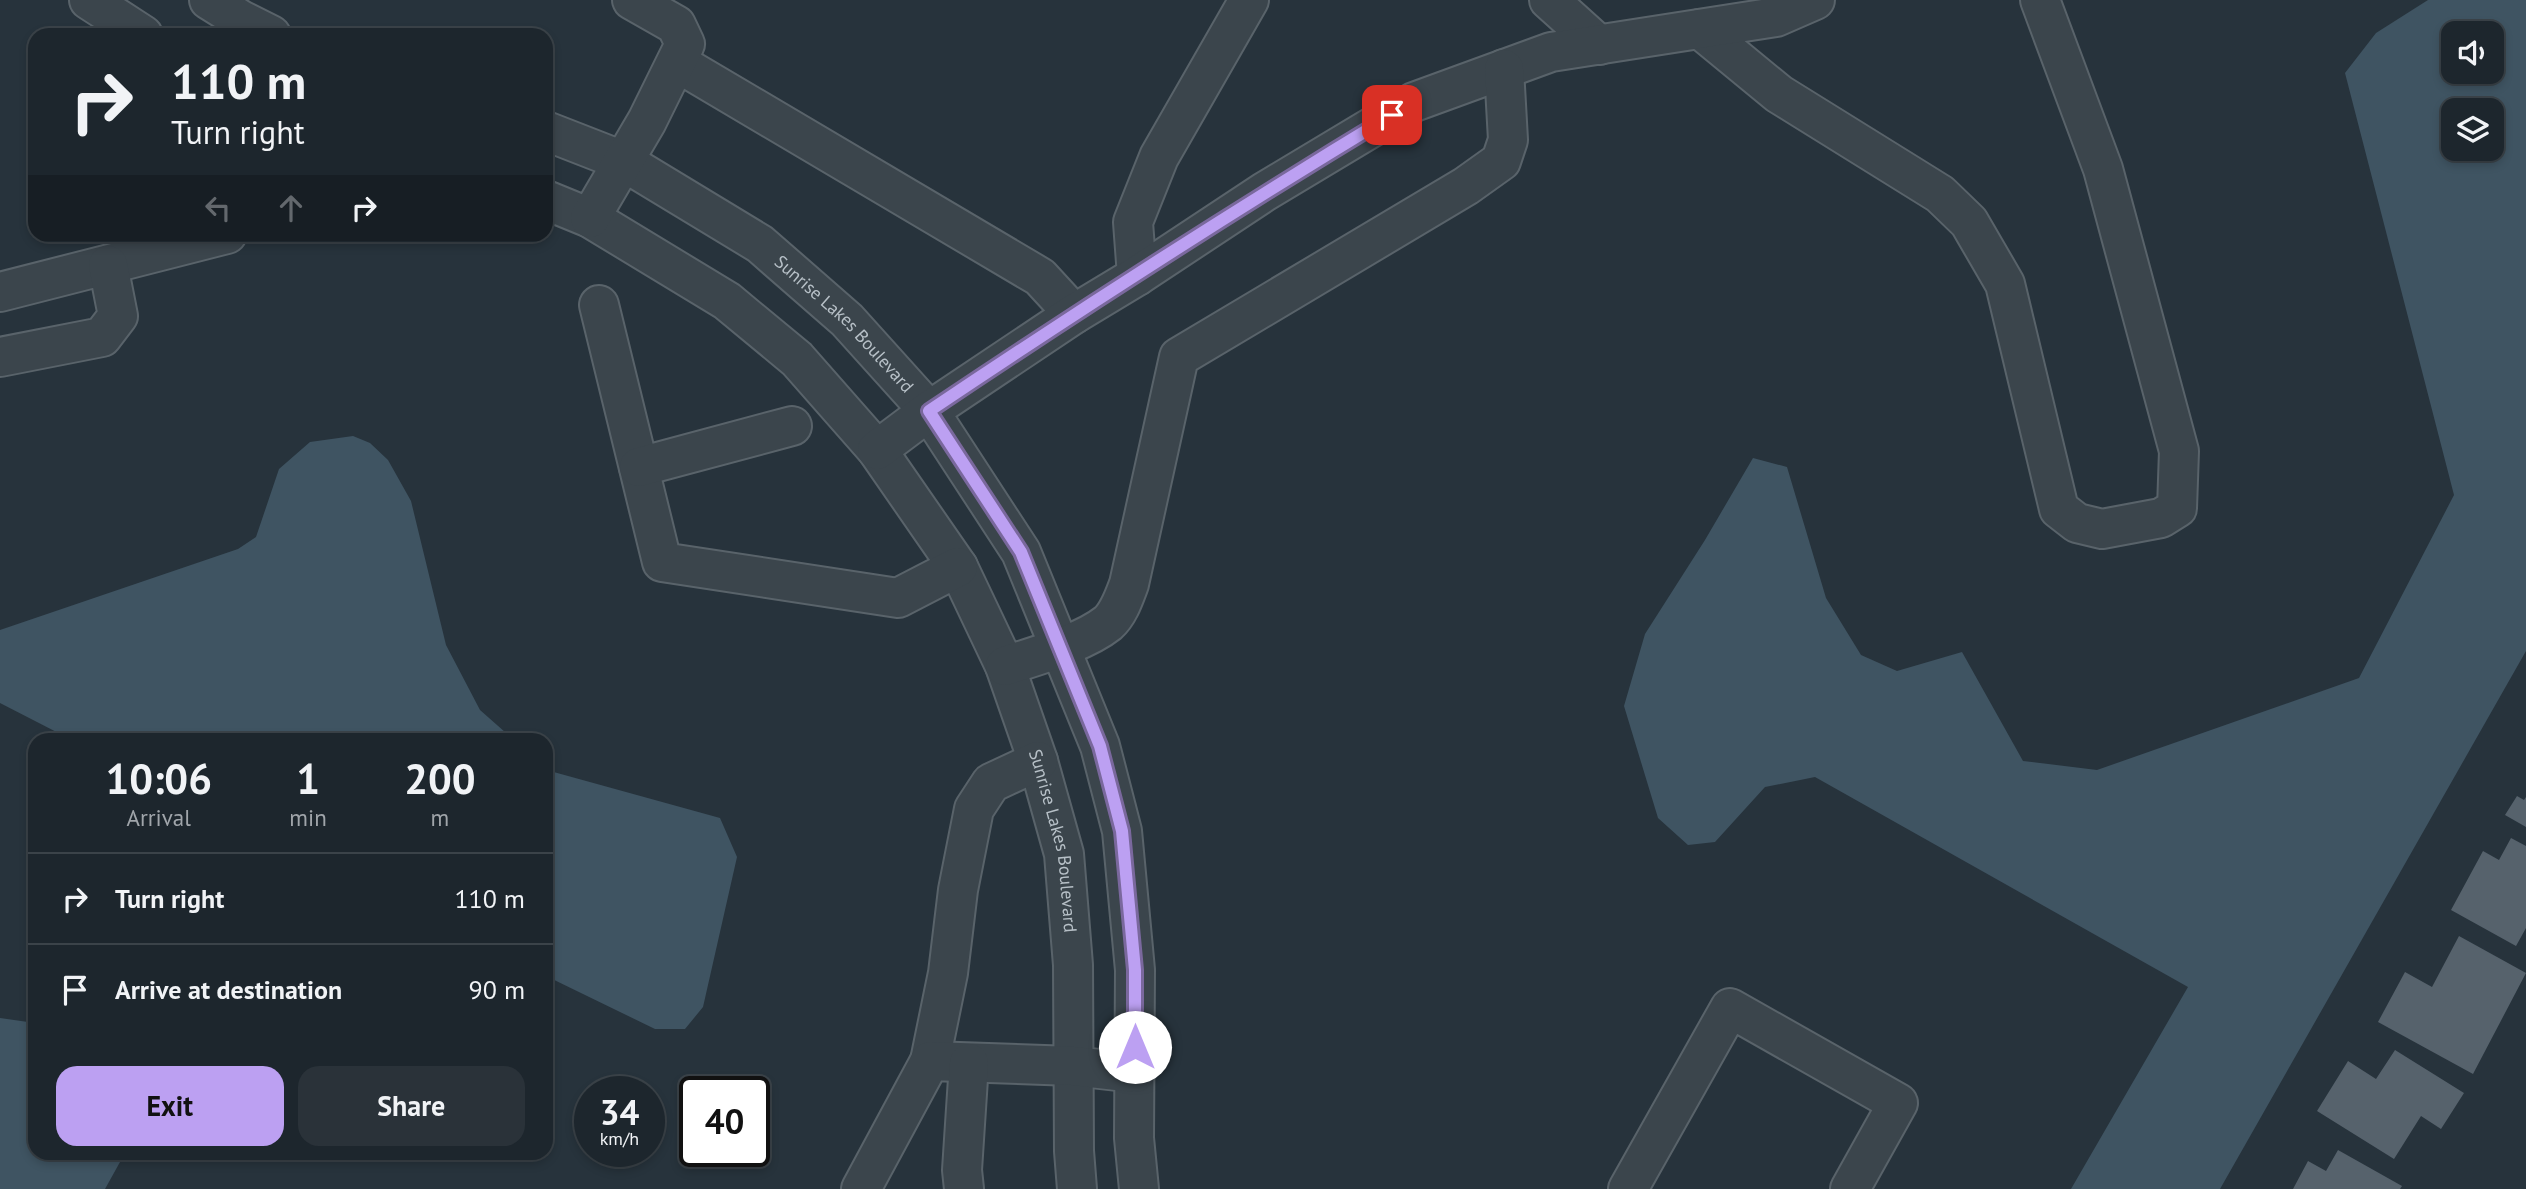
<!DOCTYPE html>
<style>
body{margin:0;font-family:"PT Sans",sans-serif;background:#2a3239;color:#f1f3f6;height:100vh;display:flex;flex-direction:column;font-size:26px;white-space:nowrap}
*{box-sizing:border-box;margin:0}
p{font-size:23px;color:#a0a5aa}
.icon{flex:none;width:38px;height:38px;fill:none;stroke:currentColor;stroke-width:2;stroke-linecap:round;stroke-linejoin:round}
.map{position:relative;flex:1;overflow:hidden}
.sheet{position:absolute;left:28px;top:733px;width:525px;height:427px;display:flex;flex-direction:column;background:#1d262d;border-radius:21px;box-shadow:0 4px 10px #0003,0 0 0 2px #3b4349}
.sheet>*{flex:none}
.guide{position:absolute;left:28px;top:28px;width:525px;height:214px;border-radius:21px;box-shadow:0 4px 10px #0003,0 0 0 2px #3b4349;background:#1d262d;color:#f1f3f6;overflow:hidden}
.controls{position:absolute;left:2441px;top:21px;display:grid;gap:14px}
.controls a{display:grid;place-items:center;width:63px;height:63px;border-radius:14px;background:#1d262d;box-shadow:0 4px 10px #0003,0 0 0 2px #3b4349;font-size:35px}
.speed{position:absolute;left:574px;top:1076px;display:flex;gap:14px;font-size:35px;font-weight:700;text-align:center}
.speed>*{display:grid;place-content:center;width:91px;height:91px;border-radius:50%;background:#1d262d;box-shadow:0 4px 10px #0003,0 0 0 2px #3b4349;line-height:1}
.speed small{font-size:18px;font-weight:400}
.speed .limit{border:4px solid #111;border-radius:10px;background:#fff;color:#111}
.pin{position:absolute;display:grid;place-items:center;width:60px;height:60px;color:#fff;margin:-30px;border-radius:14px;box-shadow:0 4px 10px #0006}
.me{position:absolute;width:77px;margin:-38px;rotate:0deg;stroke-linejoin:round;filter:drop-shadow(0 0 5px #0008)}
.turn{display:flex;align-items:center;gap:24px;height:147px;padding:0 28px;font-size:32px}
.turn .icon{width:91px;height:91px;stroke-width:2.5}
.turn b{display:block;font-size:49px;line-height:60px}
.lanes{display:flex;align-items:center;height:66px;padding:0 28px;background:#0003;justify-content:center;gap:35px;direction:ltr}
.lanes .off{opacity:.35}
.eta{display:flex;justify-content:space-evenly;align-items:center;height:119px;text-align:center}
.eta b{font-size:42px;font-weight:800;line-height:49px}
.primary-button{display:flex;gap:14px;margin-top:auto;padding:14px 28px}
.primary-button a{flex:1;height:80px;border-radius:21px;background:#bca0f2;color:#111;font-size:28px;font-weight:800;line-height:80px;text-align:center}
.primary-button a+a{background:#2a3239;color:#f1f3f6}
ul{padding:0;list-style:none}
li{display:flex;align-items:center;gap:21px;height:91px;padding:0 28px;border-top:2px solid #3b4349}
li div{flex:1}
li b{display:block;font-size:26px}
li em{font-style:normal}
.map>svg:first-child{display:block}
.water{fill:#3f5462;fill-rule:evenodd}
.building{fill:#56626c}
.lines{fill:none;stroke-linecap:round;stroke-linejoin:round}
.minor-casing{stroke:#59636a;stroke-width:42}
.minor{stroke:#3b454c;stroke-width:38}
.route-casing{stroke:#7a689d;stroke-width:18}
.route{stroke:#bca0f2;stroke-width:12}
.labels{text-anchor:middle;stroke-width:7;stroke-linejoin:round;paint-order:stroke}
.street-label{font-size:18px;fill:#b7c0c7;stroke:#202a31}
</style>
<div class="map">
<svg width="2526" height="1189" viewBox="0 0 2526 1189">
<rect width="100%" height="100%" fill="#27333c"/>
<g class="water">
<path d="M2428,0H2526V651L2220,1189H2071L2188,987L1815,777L1765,787L1715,842L1688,845L1658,818L1624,706L1645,634L1705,540L1753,458L1787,467L1826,598L1861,655L1897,671L1962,652L2023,761L2097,770L2359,678L2454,495L2345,73L2376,33ZM2454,33H2492V72H2454ZM2454,110H2492V149H2454Z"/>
<path d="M353,436L370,443L388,460L411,501L446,645L480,710L514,740H72L0,703V630L238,549L256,537L279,469L310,442Z"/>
<path d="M546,768L550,771L720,818L737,857L703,1007L685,1029H655L546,976Z"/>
<path d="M0,1018L35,1023V1153H125L105,1189H0Z"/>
</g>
<g class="building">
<path d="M2517,796L2524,800L2526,797V827L2505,815Z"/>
<path d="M2511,838L2526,846V928L2516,946L2451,910L2483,851L2499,860Z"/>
<path d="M2459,936L2526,973L2473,1074L2378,1022L2405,972L2432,987Z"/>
<path d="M2395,1050L2464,1093L2441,1129L2421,1116L2394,1159L2317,1111L2348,1061L2376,1079Z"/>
<path d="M2338,1150L2402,1186L2400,1189H2293L2308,1161L2326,1171Z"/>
</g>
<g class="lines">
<defs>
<g id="minor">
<path d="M89,0L143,35"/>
<path d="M209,0L241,20L271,35"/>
<path d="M1549,0L1599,45"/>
<path d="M1700,29L1779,94L1940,194L1969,222L2005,284L2059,509L2077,523L2102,529L2161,518L2177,508L2179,451L2103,169L2040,0"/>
<path d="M678,63L1040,277L1074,314"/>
<path id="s1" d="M546,131L623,161L760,244L847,320L929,411L1021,552L1100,746L1122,831L1135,970L1134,1138L1139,1189"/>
<path id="s2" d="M546,200L590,218L727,301L797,359L877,450L958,567L1005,666L1038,761L1064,854L1073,965L1074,1151L1077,1189"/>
<path d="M590,218L647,121L685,44L676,25L632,0"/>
<path d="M1137,276L1133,222L1159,157L1249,0"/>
<path d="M0,292L227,234"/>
<path d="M599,305L662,562L898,598L958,567"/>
<path d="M0,357L102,337L118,316L108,265"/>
<path d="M877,450L929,411L1074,314L1137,276L1264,192L1414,102L1551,52L1776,17L1815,0"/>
<path d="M639,467L792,426"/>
<path d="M1005,666C1035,656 1083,643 1108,623C1119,613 1124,597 1129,584L1179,357L1466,186L1501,161L1508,140L1504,69"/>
<path d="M930,1061L948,973L958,890L974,809L991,783L1038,761"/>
<path d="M861,1189L930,1061L1073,1066L1135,1073"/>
<path d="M964,1189L962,1170L969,1063"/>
<path d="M1628,1189L1730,1008L1898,1103L1850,1189"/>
</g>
</defs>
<use href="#minor" class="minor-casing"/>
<use href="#minor" class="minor"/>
</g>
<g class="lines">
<defs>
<path id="route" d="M1135,1047V970L1122,831L1100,746L1021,552L929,411C1081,309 1235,210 1392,115"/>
</defs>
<use href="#route" class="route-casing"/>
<use href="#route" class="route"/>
</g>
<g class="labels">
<g class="street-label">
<text dy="6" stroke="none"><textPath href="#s1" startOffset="359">Sunrise Lakes Boulevard</textPath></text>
<text dy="6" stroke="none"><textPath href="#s2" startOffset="854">Sunrise Lakes Boulevard</textPath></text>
</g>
</g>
</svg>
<div class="controls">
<a><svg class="icon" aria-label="sound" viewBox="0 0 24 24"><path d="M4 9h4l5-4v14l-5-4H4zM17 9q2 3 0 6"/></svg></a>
<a><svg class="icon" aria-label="layers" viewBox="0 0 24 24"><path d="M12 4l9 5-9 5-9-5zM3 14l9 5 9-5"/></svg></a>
</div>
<div class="speed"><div>34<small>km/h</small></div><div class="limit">40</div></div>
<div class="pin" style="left:1392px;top:115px;background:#d93025"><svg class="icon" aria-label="arrive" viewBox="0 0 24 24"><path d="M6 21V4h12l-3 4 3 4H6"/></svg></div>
<svg class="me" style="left:1135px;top:1047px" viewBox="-20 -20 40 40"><circle r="19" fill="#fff"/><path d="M0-13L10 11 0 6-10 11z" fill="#bca0f2"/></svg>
<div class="guide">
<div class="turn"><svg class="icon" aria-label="right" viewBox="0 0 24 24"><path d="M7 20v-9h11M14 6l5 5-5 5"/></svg><div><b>110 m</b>Turn right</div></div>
<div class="lanes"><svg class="icon off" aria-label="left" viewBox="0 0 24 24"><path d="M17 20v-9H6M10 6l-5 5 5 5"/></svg><svg class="icon off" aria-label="ahead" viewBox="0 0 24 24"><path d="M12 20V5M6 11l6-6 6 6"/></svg><svg class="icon" aria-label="right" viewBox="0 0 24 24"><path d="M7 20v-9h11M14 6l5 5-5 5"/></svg></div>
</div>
<section class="sheet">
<div class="eta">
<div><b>10:06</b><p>Arrival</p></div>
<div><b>1</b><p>min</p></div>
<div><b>200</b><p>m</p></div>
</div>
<ul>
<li><svg class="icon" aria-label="right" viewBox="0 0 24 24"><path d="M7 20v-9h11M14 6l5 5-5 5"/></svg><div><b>Turn right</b></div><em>110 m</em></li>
<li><svg class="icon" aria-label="arrive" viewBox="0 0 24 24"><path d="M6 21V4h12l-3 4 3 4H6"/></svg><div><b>Arrive at destination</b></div><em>90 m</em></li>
</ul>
<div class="primary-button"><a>Exit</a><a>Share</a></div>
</section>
</div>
